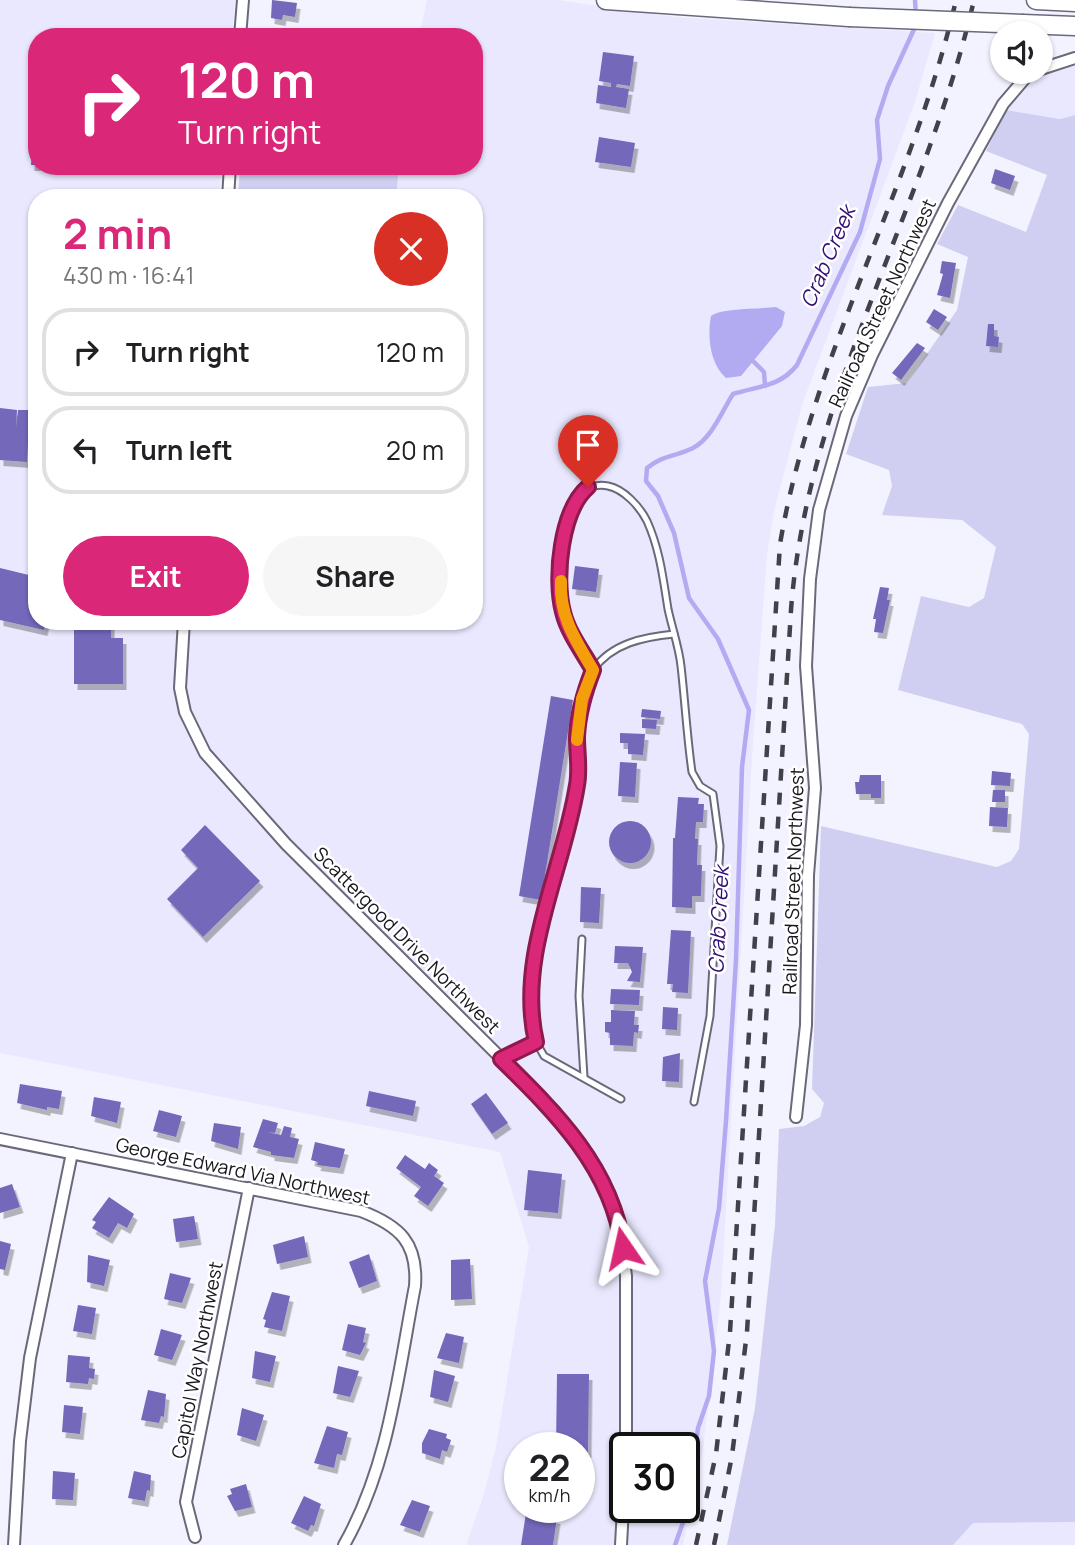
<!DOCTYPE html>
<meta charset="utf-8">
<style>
body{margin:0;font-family:Manrope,sans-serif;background:#f6f6f6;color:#202124;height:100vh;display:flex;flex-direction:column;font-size:26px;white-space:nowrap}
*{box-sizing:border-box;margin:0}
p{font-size:23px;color:#757577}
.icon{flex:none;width:38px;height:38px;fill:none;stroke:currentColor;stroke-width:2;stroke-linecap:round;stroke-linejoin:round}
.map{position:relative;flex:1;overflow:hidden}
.drawer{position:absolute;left:28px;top:189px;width:455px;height:441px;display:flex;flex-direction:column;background:#fff;border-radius:28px;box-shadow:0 2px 5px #0004}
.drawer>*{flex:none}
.banner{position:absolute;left:28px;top:28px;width:455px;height:147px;border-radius:28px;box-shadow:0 2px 5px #0004;background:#db2777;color:#fff;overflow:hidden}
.tools{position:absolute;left:990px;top:21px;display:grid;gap:14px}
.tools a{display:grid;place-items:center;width:63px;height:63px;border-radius:50%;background:#fff;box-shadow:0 2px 5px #0004;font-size:35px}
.speed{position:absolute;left:504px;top:1432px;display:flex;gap:14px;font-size:35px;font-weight:700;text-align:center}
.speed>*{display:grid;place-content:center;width:91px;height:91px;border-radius:50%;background:#fff;box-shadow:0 2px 5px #0004;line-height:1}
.speed small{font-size:18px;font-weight:400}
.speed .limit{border:4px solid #111;border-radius:10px;background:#fff;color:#111}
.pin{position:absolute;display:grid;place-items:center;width:60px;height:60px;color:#fff;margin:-72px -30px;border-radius:50% 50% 50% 0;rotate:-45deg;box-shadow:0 0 7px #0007}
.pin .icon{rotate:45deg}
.me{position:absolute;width:77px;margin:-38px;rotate:349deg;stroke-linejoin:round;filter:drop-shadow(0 0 5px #0008)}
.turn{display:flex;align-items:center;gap:24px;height:147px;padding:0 35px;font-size:32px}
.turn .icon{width:91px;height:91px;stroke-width:2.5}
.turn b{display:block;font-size:49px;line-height:60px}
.round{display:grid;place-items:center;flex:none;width:74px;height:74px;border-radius:37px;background:#f6f6f6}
.summary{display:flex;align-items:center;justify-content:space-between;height:119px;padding:0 35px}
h1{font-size:42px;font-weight:700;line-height:52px;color:#db2777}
.button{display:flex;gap:14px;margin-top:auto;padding:14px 35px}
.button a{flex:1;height:80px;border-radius:42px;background:#db2777;color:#fff;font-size:28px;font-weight:700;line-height:80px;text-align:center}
.button a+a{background:#f6f6f6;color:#202124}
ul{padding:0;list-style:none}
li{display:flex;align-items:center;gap:21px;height:88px;margin:0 14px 10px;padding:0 21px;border:4px solid #e0e0e0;border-radius:28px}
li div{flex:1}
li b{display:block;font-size:26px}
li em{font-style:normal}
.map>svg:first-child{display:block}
.built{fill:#eae8fe;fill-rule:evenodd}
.green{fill:#d1cff1}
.water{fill:#b2abf2}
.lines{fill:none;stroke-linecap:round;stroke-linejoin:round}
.stream{stroke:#b2abf2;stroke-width:4.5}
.building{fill:#7368ba;filter:url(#shadow)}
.service-casing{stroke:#6a697a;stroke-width:9}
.minor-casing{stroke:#6a697a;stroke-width:14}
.primary-casing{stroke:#6a697a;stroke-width:21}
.service{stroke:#fff;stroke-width:5}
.minor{stroke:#fff;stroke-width:10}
.primary{stroke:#fff;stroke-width:18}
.rail{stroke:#424149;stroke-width:4.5;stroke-dasharray:12 12;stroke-linecap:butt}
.primary-bridge-casing{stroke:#6a697a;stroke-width:21;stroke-linecap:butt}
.primary-bridge{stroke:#fff;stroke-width:18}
.route-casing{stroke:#8e194d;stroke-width:18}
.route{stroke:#db2777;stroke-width:12}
.slow{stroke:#f59e0b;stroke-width:12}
.labels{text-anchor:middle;stroke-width:5;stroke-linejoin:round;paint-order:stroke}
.street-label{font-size:19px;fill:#18171e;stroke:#fff}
.water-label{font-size:21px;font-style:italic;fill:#300e74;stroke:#fff}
</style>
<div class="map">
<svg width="1075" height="1545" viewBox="0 0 1075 1545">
<defs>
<filter id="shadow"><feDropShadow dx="3.5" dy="6" stdDeviation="0" flood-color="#0004"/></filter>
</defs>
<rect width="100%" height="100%" fill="#f3f3ff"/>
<g class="built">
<path d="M0,0H235L232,37H37V166H221L219,198H37V621H474V198H396L399,166H474V37H419L427,0H558L674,17L935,33L915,102L802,405L774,511L767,555L752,757L721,1295L703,1449L683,1545H466L484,1494L496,1447L529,1247L500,1152L0,1053ZM520,1447H579V1507H520ZM625,1447H684V1507H625Z"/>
<path d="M1075,64V115L1060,119L1006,110L1037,77Z"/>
<path d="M1017,1520L1075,1522V1545H953L972,1523Z"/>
</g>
<g class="green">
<path d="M1006,110L1060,119L1075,115V1522L973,1523L953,1545H727L755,1408L775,1225L779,1129L804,1126L820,1117L824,1103L812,1089L821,826L997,867L1011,861L1019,849L1029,734L1022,724L898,690L921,596L969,607L984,598L996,547L962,520L882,515L892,486L889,470L846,454L868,387L907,383L957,310L968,257L937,244L958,205L1026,232L1047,175L986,151Z"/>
<path d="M240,166H399L396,198H238Z"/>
</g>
<path class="water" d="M776,307L785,312L782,326L741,376L726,378C710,364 707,336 711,316C720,308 761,309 776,307Z"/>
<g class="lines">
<g class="stream">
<path d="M915,0L916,17"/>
<path d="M754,362L764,372L765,386"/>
<path d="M675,1545L686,1514L698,1428L709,1396L714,1351L705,1281L719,1208L726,1121L736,960L742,767L749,710L718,639L689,598L674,533L658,496L646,481L647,468C663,455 675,457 693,448C712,438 722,411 733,394C758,386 780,387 797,365L860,232L880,159L877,120L888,86L916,25"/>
</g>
</g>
<g class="building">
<path d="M272,0L297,3L295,17L283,15L282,20L271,18Z"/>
<path d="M603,52L634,56L630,86L617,84L616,87L629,89L626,108L596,103L598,85L611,87V83L599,81Z"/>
<path d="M34,114H37V165H31Z"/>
<path d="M599,137L635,143L631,167L595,162Z"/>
<path d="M995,169L1015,176L1010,190L991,183Z"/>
<path d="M942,261L956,263L950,298L937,295L943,274L940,273Z"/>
<path d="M934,309L947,317L938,330L926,322Z"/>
<path d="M988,324H994V336L999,337L998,347L986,346Z"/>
<path d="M917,343L925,348L901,380L892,373Z"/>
<path d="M0,408L17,410L16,428L18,410H30L27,462L0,460Z"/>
<path d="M582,448L595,449L592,473L579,472Z"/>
<path d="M575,566L599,569L596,592L572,589Z"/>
<path d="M0,568L37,577V621H46L44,630L0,620Z"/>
<path d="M880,587L889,588L887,600H890L883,633L874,632L876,619H873Z"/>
<path d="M74,622H111V638H123V684H74Z"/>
<path d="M551,696L573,700L541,900L519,896Z"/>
<path d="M642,709L661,711L660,719L641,717Z"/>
<path d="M642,719L657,720L656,729L642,728Z"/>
<path d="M620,733L645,734L643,755L628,754V743H620Z"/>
<path d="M620,762L637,763L635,797L618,796Z"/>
<path d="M992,771L1011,773L1010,786L991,785Z"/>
<path d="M860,775H881V798H871V794H856L855,782H859Z"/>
<path d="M993,790H1005V802H992Z"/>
<path d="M678,797L699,798L698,804H704L703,822H696L695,839H698L697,865H702L701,896H692V908L672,907L673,838H675Z"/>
<path d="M990,807L1008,808L1007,827L989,826Z"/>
<circle cx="630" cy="842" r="21"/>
<path d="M205,825L260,881L203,937L167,899L198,868L181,850Z"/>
<path d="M581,887L601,888L599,923L580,922Z"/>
<path d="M671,930L691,931L688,993L672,992L673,984H667Z"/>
<path d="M615,946L643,947L640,982L627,981L632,972L628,963H614Z"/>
<path d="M611,989L640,990L639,1005L610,1004Z"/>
<path d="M663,1007L678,1008L677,1030L662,1029Z"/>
<path d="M611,1010L635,1011L634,1025H639L638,1033L634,1032L633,1046L610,1045V1033L605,1032V1022H611Z"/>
<path d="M680,1053L679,1082L662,1081L663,1057Z"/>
<path d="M20,1084L62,1091L59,1109L47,1107V1110L17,1103Z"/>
<path d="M369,1091L416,1101L413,1116L366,1106Z"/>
<path d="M486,1093L508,1123L492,1134L471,1104Z"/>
<path d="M94,1097L121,1102L117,1123L91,1116Z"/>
<path d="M159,1110L182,1116L176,1137L153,1131Z"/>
<path d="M263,1119L278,1123L275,1133L267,1132L281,1135L284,1126L292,1128L290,1137L299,1139L294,1158L271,1155V1152L253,1147Z"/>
<path d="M214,1123L241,1127L238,1149L211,1141Z"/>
<path d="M315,1142L345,1149L340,1168L317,1165L318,1162L311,1160Z"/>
<path d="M405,1155L425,1169L429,1163L438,1170L434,1176L444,1183L428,1206L414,1196L421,1187L396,1168Z"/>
<path d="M528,1170L562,1174L558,1213L524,1210Z"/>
<path d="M12,1184L20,1207L0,1213V1188Z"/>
<path d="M109,1197L134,1214L127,1228L118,1223L109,1238L92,1228L96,1222L92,1220Z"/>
<path d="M194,1216L198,1239L176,1242L173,1219Z"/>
<path d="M304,1236L308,1257L277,1264L273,1245Z"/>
<path d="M0,1241L11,1244L5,1270L0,1269Z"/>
<path d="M369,1254L377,1281L359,1288L349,1262Z"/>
<path d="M88,1255L110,1260L104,1286L87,1282Z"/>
<path d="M470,1259L472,1299L451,1300V1260Z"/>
<path d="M170,1273L191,1278L182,1303L164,1299Z"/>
<path d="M272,1292L290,1296L282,1331L264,1327L266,1320L263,1319Z"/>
<path d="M78,1305L96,1308L92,1334L73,1331Z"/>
<path d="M348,1324L366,1328L363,1342L366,1343L360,1355L342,1350Z"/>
<path d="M161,1329L182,1335L172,1360L154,1355Z"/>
<path d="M446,1333L464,1337L459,1363L437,1358Z"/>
<path d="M255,1351L276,1356L270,1382L252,1378Z"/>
<path d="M68,1355L90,1357L89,1368L95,1369L94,1379L89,1378L88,1384L66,1382Z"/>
<path d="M338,1366L359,1371L350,1397L333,1393Z"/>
<path d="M434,1370L455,1376L448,1402L430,1397Z"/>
<path d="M557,1374H589L588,1452H579V1447H556Z"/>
<path d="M148,1390L166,1394L164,1417L161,1416L159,1423L141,1420Z"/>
<path d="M64,1405L83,1407L80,1434L62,1432Z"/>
<path d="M242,1408L264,1415L256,1441L237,1435Z"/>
<path d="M327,1426L348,1432L342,1455L337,1454L334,1468L314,1463Z"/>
<path d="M429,1429L447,1434L446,1438L451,1440L447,1452L442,1450L440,1459L422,1453V1443Z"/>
<path d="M53,1471L75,1473L73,1500L52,1499Z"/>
<path d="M134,1471L151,1475L150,1491L147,1490L145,1501L128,1498Z"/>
<path d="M246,1484L252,1507L235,1511L227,1496L232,1494L230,1489Z"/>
<path d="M304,1496L321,1504L314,1526L311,1525L308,1531L291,1523Z"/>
<path d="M412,1500L430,1506L420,1532L400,1525Z"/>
<path d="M526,1513L557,1518L553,1545H521Z"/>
</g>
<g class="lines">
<defs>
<g id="service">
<path d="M593,670C582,651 566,631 562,608C557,576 559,476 608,486C624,489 640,507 647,521C660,550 663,578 668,609C672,628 679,647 681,666C685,701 687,737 692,772L700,786L713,794L720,846L710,1016L694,1102"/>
<path d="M582,939L579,996L584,1077"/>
<path d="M536,1042C516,956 564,869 578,785C584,747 570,705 593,670C612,643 644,637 674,634"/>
<path d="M501,1059L536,1042L544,1056L621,1099"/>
</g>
<g id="minor">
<path d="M240,37L243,0"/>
<path d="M1041,69L1075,58"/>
<path d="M228,198L230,166"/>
<path d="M184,621L180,688L185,712L205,753L286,844L556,1113L601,1177L619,1221L626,1276V1447"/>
<path d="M796,1117L806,1025L808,875L815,788L806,666L810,579L819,510L846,416L872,355L948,203L1003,104L1027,76L1035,72"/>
<path d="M0,1139L361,1211C400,1226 418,1243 415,1286C398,1374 389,1466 344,1545"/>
<path d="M195,1537L186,1502L249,1188"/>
<path d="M14,1545L20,1441L30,1358L72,1153"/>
<path d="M621,1545L625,1472"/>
</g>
<g id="primary">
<path d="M606,0L849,17"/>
<path d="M1036,0L1075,2"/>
<path d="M1023,24L1075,26"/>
</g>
</defs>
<use href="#service" class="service-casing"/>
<use href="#minor" class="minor-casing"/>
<use href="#primary" class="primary-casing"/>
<use href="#service" class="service"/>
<use href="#minor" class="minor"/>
<use href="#primary" class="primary"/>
<g class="rail">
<path d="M696,1545L716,1454L730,1332L780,544C812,355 913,186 956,0"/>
<path d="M714,1545L732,1456L747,1332L791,610C807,395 926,208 974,0"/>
</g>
<defs>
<path id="primary-bridge" d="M849,17L1023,24"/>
</defs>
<use href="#primary-bridge" class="primary-bridge-casing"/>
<use href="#primary-bridge" class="primary-bridge"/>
</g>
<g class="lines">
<defs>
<path id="route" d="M588,487C561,510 554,578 563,612C568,633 583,652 593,670C584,693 578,713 577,737C577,753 580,770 577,785C564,869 516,956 536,1042L501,1059C556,1113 612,1168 623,1248"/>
</defs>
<use href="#route" class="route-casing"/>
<use href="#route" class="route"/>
<path class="slow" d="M561,581C559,616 576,641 593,670L582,699L577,740"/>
</g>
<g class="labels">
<g class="street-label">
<text transform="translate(882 303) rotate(-65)" y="7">Railroad Street Northwest</text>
<text transform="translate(793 881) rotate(-88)" y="7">Railroad Street Northwest</text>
<text transform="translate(407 940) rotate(45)" y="7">Scattergood Drive Northwest</text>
<text transform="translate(243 1171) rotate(12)" y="7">George Edward Via Northwest</text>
<text transform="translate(197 1360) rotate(-79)" y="7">Capitol Way Northwest</text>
</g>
<g class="water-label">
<text transform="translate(828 257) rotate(-67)" y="7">Crab Creek</text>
<text transform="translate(719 920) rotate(-87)" y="7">Crab Creek</text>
</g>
</g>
</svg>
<div class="tools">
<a><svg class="icon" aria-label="sound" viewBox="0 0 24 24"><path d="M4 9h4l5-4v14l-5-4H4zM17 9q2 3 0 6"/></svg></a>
</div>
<div class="speed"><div>22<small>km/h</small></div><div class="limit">30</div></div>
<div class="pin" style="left:588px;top:487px;background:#d93025"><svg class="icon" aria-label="arrive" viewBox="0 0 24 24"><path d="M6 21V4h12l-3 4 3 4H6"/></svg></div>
<svg class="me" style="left:623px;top:1248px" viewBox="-20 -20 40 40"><path d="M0-17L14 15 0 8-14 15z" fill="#db2777" stroke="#fff" stroke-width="4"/></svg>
<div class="banner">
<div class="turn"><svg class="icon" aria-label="right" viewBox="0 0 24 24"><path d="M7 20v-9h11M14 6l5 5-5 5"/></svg><div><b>120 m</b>Turn right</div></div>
</div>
<section class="drawer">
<div class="summary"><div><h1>2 min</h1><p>430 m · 16:41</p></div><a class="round" style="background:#d93025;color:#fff"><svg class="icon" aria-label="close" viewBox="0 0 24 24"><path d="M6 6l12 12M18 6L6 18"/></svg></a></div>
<ul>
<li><svg class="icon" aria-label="right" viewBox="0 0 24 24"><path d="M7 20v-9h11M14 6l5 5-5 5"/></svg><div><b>Turn right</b></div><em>120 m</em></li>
<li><svg class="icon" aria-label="left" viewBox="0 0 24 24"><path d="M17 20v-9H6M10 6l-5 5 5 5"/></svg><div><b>Turn left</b></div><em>20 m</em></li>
</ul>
<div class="button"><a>Exit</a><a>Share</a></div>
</section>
</div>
